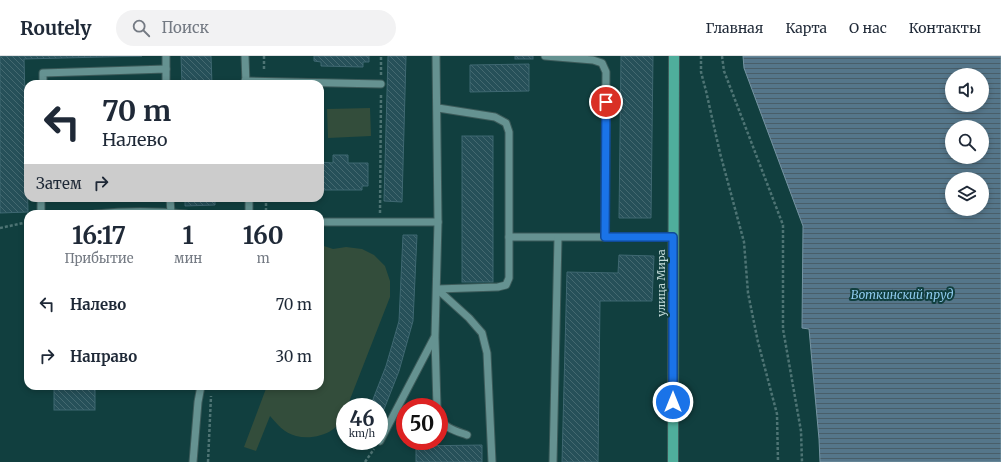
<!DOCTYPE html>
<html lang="ru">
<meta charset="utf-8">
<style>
body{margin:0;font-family:Merriweather,serif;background:#f2f2f3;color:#1f2937;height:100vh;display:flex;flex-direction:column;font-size:15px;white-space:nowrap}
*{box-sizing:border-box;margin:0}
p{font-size:13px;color:#747a83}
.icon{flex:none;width:22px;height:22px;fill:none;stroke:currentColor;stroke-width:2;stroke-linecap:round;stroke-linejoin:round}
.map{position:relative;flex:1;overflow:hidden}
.panel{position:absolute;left:24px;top:154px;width:300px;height:180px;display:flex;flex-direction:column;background:#fff;border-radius:12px;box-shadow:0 2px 6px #0003}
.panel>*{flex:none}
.guide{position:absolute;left:24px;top:24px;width:300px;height:122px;border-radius:12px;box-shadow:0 2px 6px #0003;background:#fff;color:#1f2937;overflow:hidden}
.buttons{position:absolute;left:945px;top:12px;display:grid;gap:8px}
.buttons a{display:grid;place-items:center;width:44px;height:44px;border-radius:50%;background:#fff;box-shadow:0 2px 6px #0003;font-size:20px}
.speed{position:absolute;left:336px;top:342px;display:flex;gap:8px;font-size:20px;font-weight:700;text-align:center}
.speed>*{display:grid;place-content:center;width:52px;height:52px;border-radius:50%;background:#fff;box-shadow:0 2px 6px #0003;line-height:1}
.speed small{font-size:10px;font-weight:400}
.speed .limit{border:6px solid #d22;background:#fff;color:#111}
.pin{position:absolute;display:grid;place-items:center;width:34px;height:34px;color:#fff;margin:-17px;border:2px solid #fff;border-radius:50%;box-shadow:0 1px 4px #0007}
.me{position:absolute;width:44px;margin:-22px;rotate:0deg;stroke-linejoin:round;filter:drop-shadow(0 0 3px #0008)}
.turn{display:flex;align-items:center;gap:14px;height:84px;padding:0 12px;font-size:18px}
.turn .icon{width:52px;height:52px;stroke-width:2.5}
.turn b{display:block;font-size:28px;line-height:34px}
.then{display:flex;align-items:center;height:38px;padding:0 12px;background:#0003;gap:8px;font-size:15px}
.eta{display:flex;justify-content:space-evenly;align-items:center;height:68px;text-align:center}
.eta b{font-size:24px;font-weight:700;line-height:28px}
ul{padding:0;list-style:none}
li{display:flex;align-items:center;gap:12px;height:52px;padding:0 12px}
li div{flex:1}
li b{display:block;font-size:15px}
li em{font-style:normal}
header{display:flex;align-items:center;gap:24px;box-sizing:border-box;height:56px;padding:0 20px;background:#fff;border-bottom:1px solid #e0e1e3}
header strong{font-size:19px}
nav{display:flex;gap:22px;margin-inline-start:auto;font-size:14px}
.search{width:280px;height:36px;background:#f2f2f3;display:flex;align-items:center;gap:10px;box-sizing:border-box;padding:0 14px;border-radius:22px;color:#747a83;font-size:15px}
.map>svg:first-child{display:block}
.park{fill:#334d3b}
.water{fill:url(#water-rules);stroke:#7694a2;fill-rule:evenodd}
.building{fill:url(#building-back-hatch);stroke:#3f6872}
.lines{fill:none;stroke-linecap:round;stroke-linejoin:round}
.minor-casing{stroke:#3c5b5a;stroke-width:9}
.major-casing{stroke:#3c5b5a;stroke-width:12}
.path{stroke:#4e7474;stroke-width:2.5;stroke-dasharray:3 2;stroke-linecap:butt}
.minor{stroke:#659291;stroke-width:7}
.major{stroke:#4fae9c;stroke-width:10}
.route-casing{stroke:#114b97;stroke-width:10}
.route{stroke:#1a73e8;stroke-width:7}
.labels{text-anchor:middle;stroke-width:4;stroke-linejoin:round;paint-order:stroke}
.street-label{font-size:11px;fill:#c3dad9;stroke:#113f3f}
.water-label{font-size:12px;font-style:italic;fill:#8ec9ec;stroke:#113f3f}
</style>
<header>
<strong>Routely</strong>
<div class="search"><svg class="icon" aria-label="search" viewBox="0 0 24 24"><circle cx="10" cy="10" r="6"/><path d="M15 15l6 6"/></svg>Поиск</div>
<nav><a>Главная</a><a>Карта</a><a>О нас</a><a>Контакты</a></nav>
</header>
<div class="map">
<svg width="1001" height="406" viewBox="0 0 1001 406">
<defs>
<pattern id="water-rules" width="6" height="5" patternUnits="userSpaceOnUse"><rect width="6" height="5" fill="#55768a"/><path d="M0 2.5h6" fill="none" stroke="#495e69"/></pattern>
<pattern id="building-back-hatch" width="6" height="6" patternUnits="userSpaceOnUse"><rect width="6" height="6" fill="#265059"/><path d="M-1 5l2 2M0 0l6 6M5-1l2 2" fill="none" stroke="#446970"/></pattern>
</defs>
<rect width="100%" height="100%" fill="#113f3f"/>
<g class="park">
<path d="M370,52L371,80L328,82L327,53Z"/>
<path d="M321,189L333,193L346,191L362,193L374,199L385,210L390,225V241L347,351H345C345,375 316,385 296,380C284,377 277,368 270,360L256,395L244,391L267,330H320V192Z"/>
</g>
<path class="water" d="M743,0H1001V406H820L819,383L809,273L802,272L803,170L744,12ZM952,19H982V49H952ZM952,71H982V101H952ZM952,123H982V153H952Z"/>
<g class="building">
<path d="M0,0H142L24,3L28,156L0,157Z"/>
<path d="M181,0H211L212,28H182Z"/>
<path d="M314,0H369V6H363V11L321,10V6L314,5Z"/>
<path d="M388,0H406L402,146L384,145Z"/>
<rect x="515" y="0" width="18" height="3"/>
<path d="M621,0H653L651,162H619Z"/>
<path d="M529,8V35L470,36V9Z"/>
<rect x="462" y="80" width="31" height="146"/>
<path d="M333,99H348V107H368V130H362V134H320V106L333,107Z"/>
<path d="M185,142H215V149L185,150Z"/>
<path d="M403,179H417L413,265L399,315L379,366V351H370L386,310L399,265Z"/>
<path d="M619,199L654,200L652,245H600L598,406H562L567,216L618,217Z"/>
<rect x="54" y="330" width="41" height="24"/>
<path d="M482,389V406H416V390Z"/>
</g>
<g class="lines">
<defs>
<g id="minor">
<path d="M245,0L246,28"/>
<path d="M545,0L593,4L602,7L606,16L605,181H673"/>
<path d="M166,13V0"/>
<path d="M245,25L381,28"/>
<path d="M43,28V17L166,13V28"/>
<path d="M438,52L495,61L506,67L509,76V181H605"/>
<path d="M170,142L171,157"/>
<path d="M249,142V158"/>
<path d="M41,158V142"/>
<path d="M95,158C125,155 156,155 186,158"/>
<path d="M320,166H438"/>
<path d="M437,233L469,262L482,277L487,297L492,406"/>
<path d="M437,233L498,231L506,229L509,222V181"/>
<path d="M435,282L437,351"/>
<path d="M439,360C443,372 456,375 467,379"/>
<path d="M380,385L435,280L438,166L436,0"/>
<path d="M193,406L198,346L201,330"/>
<path d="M553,406L558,182"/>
</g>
<path id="major" d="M673,406L674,0"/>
</defs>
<use href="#minor" class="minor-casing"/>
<use href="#major" class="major-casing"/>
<g class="path">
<path d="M264,0V15"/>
<path d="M701,0V16L706,35L720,97L744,186L748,237L758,286L777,358L778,406"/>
<path d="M722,0L724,15L783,169V273L801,375L802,406"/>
<path d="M381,19V0"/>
<path d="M266,142V158"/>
<path d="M380,157L381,38"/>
<path d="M0,172L28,166"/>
<path d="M208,406L211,340"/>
<path d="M365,406L374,393"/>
</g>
<use href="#minor" class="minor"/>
<use href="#major" class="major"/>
</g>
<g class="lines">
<defs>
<path id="route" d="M606,46L605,181H673V346"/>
</defs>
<use href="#route" class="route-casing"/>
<use href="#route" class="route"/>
</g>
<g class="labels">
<g class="street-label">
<text transform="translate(661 227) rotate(-90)" y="4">улица Мира</text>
</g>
<g class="water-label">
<text x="902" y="243">Воткинский пруд</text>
</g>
</g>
</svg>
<div class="buttons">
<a><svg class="icon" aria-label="sound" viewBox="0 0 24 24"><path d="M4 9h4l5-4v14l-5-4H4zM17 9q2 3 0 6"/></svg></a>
<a><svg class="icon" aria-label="search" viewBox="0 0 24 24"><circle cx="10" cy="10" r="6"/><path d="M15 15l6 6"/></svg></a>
<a><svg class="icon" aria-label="layers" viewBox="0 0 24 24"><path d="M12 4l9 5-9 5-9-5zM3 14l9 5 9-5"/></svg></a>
</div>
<div class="speed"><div>46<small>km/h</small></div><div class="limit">50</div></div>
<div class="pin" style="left:606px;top:46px;background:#d93025"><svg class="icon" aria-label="arrive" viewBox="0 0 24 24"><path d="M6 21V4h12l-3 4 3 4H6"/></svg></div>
<svg class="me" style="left:673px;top:346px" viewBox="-20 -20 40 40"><circle r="17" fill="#1a73e8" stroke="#fff" stroke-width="3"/><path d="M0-11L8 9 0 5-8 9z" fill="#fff"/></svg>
<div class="guide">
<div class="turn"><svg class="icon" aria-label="left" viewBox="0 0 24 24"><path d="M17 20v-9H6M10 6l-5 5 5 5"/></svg><div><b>70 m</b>Налево</div></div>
<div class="then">Затем<svg class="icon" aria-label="right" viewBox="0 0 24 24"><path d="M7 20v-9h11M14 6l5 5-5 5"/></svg></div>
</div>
<section class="panel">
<div class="eta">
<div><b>16:17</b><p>Прибытие</p></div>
<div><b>1</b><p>мин</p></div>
<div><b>160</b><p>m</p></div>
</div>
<ul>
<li><svg class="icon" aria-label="left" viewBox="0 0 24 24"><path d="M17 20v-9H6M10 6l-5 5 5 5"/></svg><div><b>Налево</b></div><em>70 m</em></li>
<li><svg class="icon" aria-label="right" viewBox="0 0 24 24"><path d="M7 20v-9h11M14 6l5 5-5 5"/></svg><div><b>Направо</b></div><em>30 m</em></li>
</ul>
</section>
</div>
